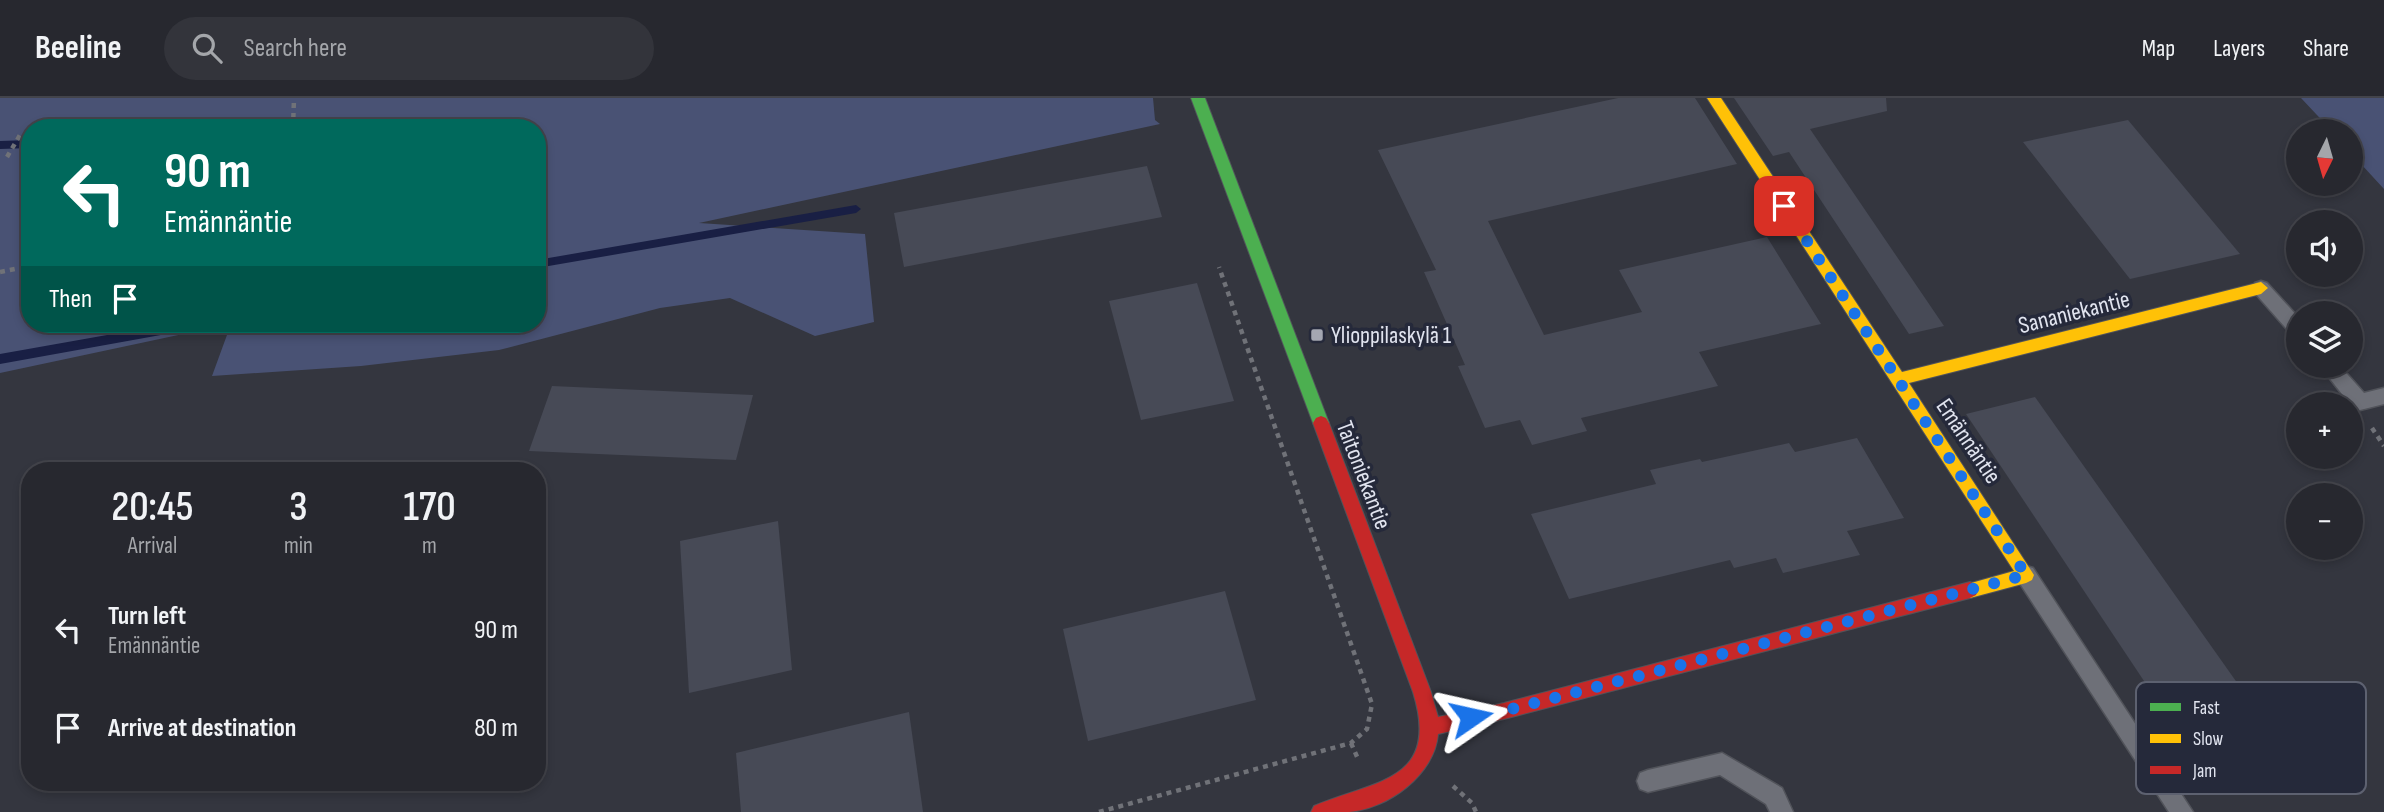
<!DOCTYPE html>
<meta charset="utf-8">
<style>
body{margin:0;font-family:"Sofia Sans Condensed",sans-serif;background:#33343b;color:#f1f3f6;height:100vh;display:flex;flex-direction:column;font-size:26px;white-space:nowrap}
*{box-sizing:border-box;margin:0}
p{font-size:23px;color:#a4a6aa}
.icon{flex:none;width:38px;height:38px;fill:none;stroke:currentColor;stroke-width:2;stroke-linecap:round;stroke-linejoin:round}
.map{position:relative;flex:1;overflow:hidden}
.panel{position:absolute;left:21px;top:364px;width:525px;height:329px;display:flex;flex-direction:column;background:#27282f;border-radius:28px;box-shadow:0 4px 10px #0003,0 0 0 2px #43444b}
.panel>*{flex:none}
.banner{position:absolute;left:21px;top:21px;width:525px;height:214px;border-radius:28px;box-shadow:0 4px 10px #0003,0 0 0 2px #43444b;background:#00695c;color:#fff;overflow:hidden}
.needle{width:46px;rotate:185deg}
.tools{position:absolute;left:2286px;top:21px;display:grid;gap:14px}
.tools a{display:grid;place-items:center;width:77px;height:77px;border-radius:50%;background:#27282f;box-shadow:0 4px 10px #0003,0 0 0 2px #43444b;font-size:35px}
.pin{position:absolute;display:grid;place-items:center;width:60px;height:60px;color:#fff;margin:-30px;border-radius:14px;box-shadow:0 4px 10px #0006}
.me{position:absolute;width:77px;margin:-38px;rotate:79deg;stroke-linejoin:round;filter:drop-shadow(0 0 5px #0008)}
.turn{display:flex;align-items:center;gap:24px;height:147px;padding:0 28px;font-size:32px}
.turn .icon{width:91px;height:91px;stroke-width:2.5}
.turn b{display:block;font-size:49px;line-height:60px}
.then{display:flex;align-items:center;height:66px;padding:0 28px;background:#0003;gap:14px;font-size:26px}
.eta{display:flex;justify-content:space-evenly;align-items:center;height:119px;text-align:center}
.eta b{font-size:42px;font-weight:600;line-height:49px}
ul{padding:0;list-style:none}
li{display:flex;align-items:center;gap:21px;height:98px;padding:0 28px}
li div{flex:1}
li b{display:block;font-size:26px}
li em{font-style:normal}
header{display:flex;align-items:center;gap:42px;box-sizing:border-box;height:98px;padding:0 35px;background:#27282f;border-bottom:2px solid #43444b}
header strong{font-size:33px}
nav{display:flex;gap:38px;margin-inline-start:auto;font-size:24px}
.search{width:490px;height:63px;background:#33343b;display:flex;align-items:center;gap:18px;box-sizing:border-box;padding:0 24px;border-radius:38px;color:#a4a6aa;font-size:26px}
.map>svg:first-child{display:block}
.green{fill:#495274}
.lines{fill:none;stroke-linecap:round;stroke-linejoin:round}
.stream{fill:#191f44;fill-rule:evenodd}
.building{fill:#474a56}
.lane-casing{stroke:#51535a;stroke-width:3}
.fast-casing{stroke:#51535a;stroke-width:2}
.slow-casing{stroke:#51535a;stroke-width:2}
.jam-casing{stroke:#51535a;stroke-width:2}
.path{stroke:#707278;stroke-width:4.5;stroke-dasharray:5 5;stroke-linecap:butt}
.lane{fill:#6e7078;fill-rule:evenodd}
.fast{fill:#4caf50;fill-rule:evenodd}
.slow{fill:#ffc107;fill-rule:evenodd}
.jam{fill:#c62828;fill-rule:evenodd}
.route{stroke:#1a73e8;stroke-width:12;stroke-dasharray:0 21.6}
.poi-dot{fill:#a4a7b1;stroke:#25293a;stroke-width:2.5}
.labels{text-anchor:middle;stroke-width:7;stroke-linejoin:round;paint-order:stroke}
.street-label{font-size:24px;fill:#e1e4ef;stroke:#25293a}
.poi-label{font-size:24px;fill:#e1e4ef;stroke:#25293a;text-anchor:start}
.key{fill:#25293a;stroke:#5d6170;stroke-width:2}
.key-label{font-size:19px;fill:#e1e4ef}
</style>
<header>
<strong>Beeline</strong>
<div class="search"><svg class="icon" aria-label="search" viewBox="0 0 24 24"><circle cx="10" cy="10" r="6"/><path d="M15 15l6 6"/></svg>Search here</div>
<nav><a>Map</a><a>Layers</a><a>Share</a></nav>
</header>
<div class="map">
<svg width="2384" height="714" viewBox="0 0 2384 714">
<rect width="100%" height="100%" fill="#34363f"/>
<g class="green">
<path d="M0,0H1153L1155,22L1160,26L699,125L865,136L874,224L815,238L730,200L660,210L499,252L361,268L212,278L231,226H537V30H30V226H230L0,275Z"/>
<path d="M2301,0H2384V91L2350,54V33H2332Z"/>
</g>
<g class="lines">
<g class="stream">
<path d="M30,42V50L0,51V43Z"/>
<path d="M856,107L861,111L856,115L537,170V162Z"/>
<path d="M169,226H200L194,231L0,266V256Z"/>
</g>
</g>
<g class="building">
<path d="M1618,0H1695L1737,66L1488,123L1544,237L1642,214L1619,172L1767,139L1821,226L1699,254L1718,288L1581,320L1587,333L1532,347L1520,322L1485,330L1458,268L1465,267L1424,174L1436,172L1378,52Z"/>
<path d="M1734,0H1886L1887,13L1810,31L1944,228L1909,236L1789,54L1773,58Z"/>
<path d="M2128,22L2240,156L2130,181L2023,44Z"/>
<path d="M1147,68L1162,119L904,169L894,115Z"/>
<path d="M1197,185L1234,303L1141,322L1109,203Z"/>
<path d="M552,288L753,297L736,362L529,353Z"/>
<path d="M2035,299L2279,644L2200,667L1966,316Z"/>
<path d="M1857,340L1904,420L1847,433L1860,457L1783,475L1776,460L1734,470L1730,462L1569,501L1531,416L1656,386L1650,372L1700,361L1702,364L1789,345L1795,354Z"/>
<path d="M778,423L792,572L689,595L680,443Z"/>
<path d="M1225,493L1256,602L1088,643L1063,531Z"/>
<path d="M909,614L923,714H741L736,655Z"/>
</g>
<g class="lines">
<defs>
<g id="lane">
<path d="M2261,183L2267,185L2298,219V239L2292,237L2255,195L2252,190L2255,185Z"/>
<path d="M2320,268H2340L2364,295L2384,290V306L2360,312L2353,310Z"/>
<path d="M2026,468L2033,470L2193,714H2169L2019,484L2016,477L2019,470Z"/>
<path d="M1722,655L1782,690L1793,714H1770L1766,706L1720,677L1648,694L1640,691L1637,683L1640,675L1648,672Z"/>
</g>
<path id="fast" d="M1191,0H1205L1329,325L1326,330H1316L1313,325Z"/>
<path id="slow" d="M1707,0H1721L1902,274L2261,184L2268,190L2261,196L1909,285L2034,477L2032,482L2026,485L1970,500L1964,497L1962,492L1964,487L2014,473Z"/>
<path id="jam" d="M1321,318L1326,320L1329,325L1431,594L1438,619L1504,605L1970,484L1976,487L1978,492L1976,497L1970,500L1504,621L1438,636C1435,676 1388,711 1349,714C1337,714 1324,714 1311,714L1314,708C1375,682 1441,684 1413,594L1313,325L1316,320Z"/>
</defs>
<use href="#lane" class="lane-casing"/>
<use href="#fast" class="fast-casing"/>
<use href="#slow" class="slow-casing"/>
<use href="#jam" class="jam-casing"/>
<g class="path">
<path d="M293,30L294,0"/>
<path d="M7,59L20,37"/>
<path d="M0,174L30,168"/>
<path d="M2372,330L2384,348"/>
<path d="M1351,645L1358,661"/>
<path d="M1453,688L1472,705L1476,714"/>
<path d="M1099,714L1351,645L1367,631L1372,606L1219,169"/>
</g>
<use href="#lane" class="lane"/>
<use href="#fast" class="fast"/>
<use href="#slow" class="slow"/>
<use href="#jam" class="jam"/>
</g>
<g class="lines">
<path class="route" d="M1471,619L1504,613L2026,477L1784,108"/>
</g>
<rect class="poi-dot" x="1310" y="230" width="14" height="14" rx="3.5"/>
<g class="labels">
<g class="street-label">
<text transform="translate(2074 214) rotate(-14)" y="8">Sananiekantie</text>
<text transform="translate(1969 343) rotate(56)" y="8">Emännäntie</text>
<text transform="translate(1364 377) rotate(69)" y="8">Taitoniekantie</text>
</g>
<g class="poi-label">
<text x="1331" y="245">Ylioppilaskylä 1</text>
</g>
</g>
<rect x="2136" y="584" width="230" height="112" rx="10" class="key"/>
<rect x="2150" y="605" width="31" height="8" fill="#4caf50"/>
<rect x="2150" y="636" width="31" height="9" fill="#ffc107"/>
<rect x="2150" y="668" width="31" height="8" fill="#c62828"/>
<g class="key-label">
<text x="2193" y="616">Fast</text>
<text x="2193" y="647">Slow</text>
<text x="2193" y="679">Jam</text>
</g>
</svg>
<div class="tools">
<a><svg class="needle" viewBox="-14 -14 28 28"><path d="M0-13l5 13h-10z" fill="#e53935"/><path d="M0 13l5-13h-10z" fill="#a4a6aa"/></svg></a>
<a><svg class="icon" aria-label="sound" viewBox="0 0 24 24"><path d="M4 9h4l5-4v14l-5-4H4zM17 9q2 3 0 6"/></svg></a>
<a><svg class="icon" aria-label="layers" viewBox="0 0 24 24"><path d="M12 4l9 5-9 5-9-5zM3 14l9 5 9-5"/></svg></a>
<a>+</a>
<a>−</a>
</div>
<div class="pin" style="left:1784px;top:108px;background:#d93025"><svg class="icon" aria-label="arrive" viewBox="0 0 24 24"><path d="M6 21V4h12l-3 4 3 4H6"/></svg></div>
<svg class="me" style="left:1471px;top:619px" viewBox="-20 -20 40 40"><path d="M0-17L14 15 0 8-14 15z" fill="#1a73e8" stroke="#fff" stroke-width="4"/></svg>
<div class="banner">
<div class="turn"><svg class="icon" aria-label="left" viewBox="0 0 24 24"><path d="M17 20v-9H6M10 6l-5 5 5 5"/></svg><div><b>90 m</b>Emännäntie</div></div>
<div class="then">Then<svg class="icon" aria-label="arrive" viewBox="0 0 24 24"><path d="M6 21V4h12l-3 4 3 4H6"/></svg></div>
</div>
<section class="panel">
<div class="eta">
<div><b>20:45</b><p>Arrival</p></div>
<div><b>3</b><p>min</p></div>
<div><b>170</b><p>m</p></div>
</div>
<ul>
<li><svg class="icon" aria-label="left" viewBox="0 0 24 24"><path d="M17 20v-9H6M10 6l-5 5 5 5"/></svg><div><b>Turn left</b><p>Emännäntie</p></div><em>90 m</em></li>
<li><svg class="icon" aria-label="arrive" viewBox="0 0 24 24"><path d="M6 21V4h12l-3 4 3 4H6"/></svg><div><b>Arrive at destination</b></div><em>80 m</em></li>
</ul>
</section>
</div>
